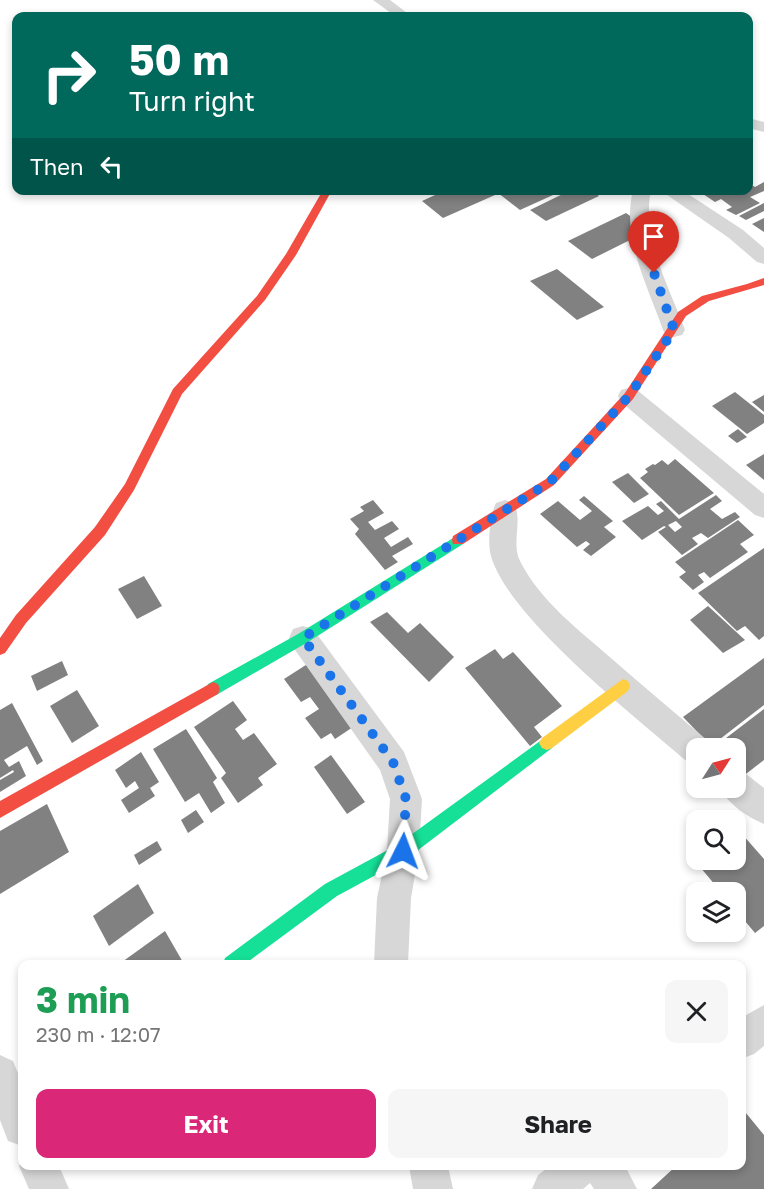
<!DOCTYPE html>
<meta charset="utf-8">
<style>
body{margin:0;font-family:"Golos Text",sans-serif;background:#f6f6f6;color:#202124;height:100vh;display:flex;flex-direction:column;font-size:22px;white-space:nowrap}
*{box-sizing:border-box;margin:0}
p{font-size:20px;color:#757577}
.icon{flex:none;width:33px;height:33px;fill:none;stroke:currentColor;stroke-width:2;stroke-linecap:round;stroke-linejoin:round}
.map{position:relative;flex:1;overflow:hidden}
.panel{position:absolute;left:18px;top:960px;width:728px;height:210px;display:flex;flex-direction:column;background:#fff;border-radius:12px;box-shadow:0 3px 9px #0003}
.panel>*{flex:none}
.guide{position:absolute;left:12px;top:12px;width:741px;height:183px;border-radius:12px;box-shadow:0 3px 9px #0003;background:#00695c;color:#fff;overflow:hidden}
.needle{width:39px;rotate:54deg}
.fabs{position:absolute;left:686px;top:738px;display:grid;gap:12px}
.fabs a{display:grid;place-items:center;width:60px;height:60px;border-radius:12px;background:#fff;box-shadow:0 3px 9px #0003;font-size:30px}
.pin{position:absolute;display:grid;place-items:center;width:51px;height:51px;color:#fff;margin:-62px -26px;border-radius:50% 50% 50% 0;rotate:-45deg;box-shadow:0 0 6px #0007}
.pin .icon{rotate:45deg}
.me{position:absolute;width:66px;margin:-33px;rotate:3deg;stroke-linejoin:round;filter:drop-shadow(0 0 4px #0008)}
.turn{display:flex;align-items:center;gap:21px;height:126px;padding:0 18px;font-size:27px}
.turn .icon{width:78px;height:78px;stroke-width:2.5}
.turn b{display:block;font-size:42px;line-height:51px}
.then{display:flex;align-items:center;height:57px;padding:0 18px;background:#0003;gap:12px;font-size:22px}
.round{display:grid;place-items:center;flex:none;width:63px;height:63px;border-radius:12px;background:#f6f6f6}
.summary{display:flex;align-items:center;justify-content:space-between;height:102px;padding:0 18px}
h1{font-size:36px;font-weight:700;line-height:45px;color:#1e9e55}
.primary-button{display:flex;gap:12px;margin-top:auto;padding:12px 18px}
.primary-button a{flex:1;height:69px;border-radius:12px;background:#db2777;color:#fff;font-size:24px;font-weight:700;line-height:69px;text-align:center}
.primary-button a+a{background:#f6f6f6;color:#202124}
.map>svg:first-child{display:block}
.building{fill:#818181;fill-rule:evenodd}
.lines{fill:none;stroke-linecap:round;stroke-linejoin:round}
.street{fill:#d7d7d7;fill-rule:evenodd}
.fast{fill:#16e098;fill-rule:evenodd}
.slow{fill:#ffcf43;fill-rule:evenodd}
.jam{fill:#f24e42;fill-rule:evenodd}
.route{stroke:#1a73e8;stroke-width:10;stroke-dasharray:0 18}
</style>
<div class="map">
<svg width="764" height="1189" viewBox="0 0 764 1189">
<rect width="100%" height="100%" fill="#fff"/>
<g class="building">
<path d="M764,182V191L750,197L760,203L736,215L726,210L732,207L721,199L715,202L697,190H748V183L755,187Z"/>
<path d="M446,190H490L495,195L443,218L422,201Z"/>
<path d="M503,190H564L520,210L498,193Z"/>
<path d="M571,190H592L599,196L546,221L530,210Z"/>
<path d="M764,203V211L746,220L739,216Z"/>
<path d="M626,213L650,230L592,259L568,241Z"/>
<path d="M764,218V232L752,224Z"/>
<path d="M557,269L604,307L577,320L530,281Z"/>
<path d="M735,392L764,415V423L747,434L712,406Z"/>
<path d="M764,395V412L752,402Z"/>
<path d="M738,429L747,437L737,443L728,436Z"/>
<path d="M764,454V480L746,465Z"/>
<path d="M675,459L714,493L679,515L640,478L648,472L645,469L653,464L655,465L662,460L668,465Z"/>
<path d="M628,473L649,494L634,503L612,482Z"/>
<path d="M716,495L722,501L710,509L722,519L735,512L740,517L708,538L701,533L692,538L698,544L682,555L658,532L666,527L664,526L642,540L622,521L648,506L658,515L664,511L656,504L661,501L679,519ZM676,521L682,527L675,532L668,525Z"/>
<path d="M584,496L613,521L604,527L616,537L591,556L583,550L590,544L586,541L577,547L540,514L558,501L580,520L592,511L579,500Z"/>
<path d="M373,500L384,513L368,522L375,530L392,521L399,529L384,538L391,547L408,537L413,544L392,556L398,562L385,570L355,534L359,529L350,519L364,511L360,507Z"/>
<path d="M738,520L754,535L740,544L748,552L710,578L704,572L698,575L704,582L693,590L679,577L686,572L675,562Z"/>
<path d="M764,548V636L759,640L745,626L737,631L698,593Z"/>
<path d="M144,576L162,606L137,619L118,589Z"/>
<path d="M708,606L745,640L723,653L690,620Z"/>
<path d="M387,612L408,633L420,623L454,657L429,682L370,622Z"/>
<path d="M495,649L503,659L513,652L562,706L534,727L542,737L530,746L465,668Z"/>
<path d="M764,658V705L711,746L683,717Z"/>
<path d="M62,661L68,675L37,691L31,676Z"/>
<path d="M309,663L353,727L335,739L331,733L321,739L305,718L319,709L310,697L301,702L284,679Z"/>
<path d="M77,690L99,726L72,743L50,706Z"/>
<path d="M233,701L247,720L235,729L243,740L254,733L277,764L258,778L263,785L238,803L221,778L226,773L194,727Z"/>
<path d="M12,703L43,761L37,765L27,746L4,760L9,767L19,761L26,776L0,792V780L14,772L13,770L0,778V710Z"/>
<path d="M764,709V760L742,777L735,770V748H713Z"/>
<path d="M186,729L217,778L213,782L225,803L211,813L199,793L185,802L153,749Z"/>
<path d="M141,752L159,782L150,788L155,796L129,813L121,800L139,788L135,781L126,788L115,770Z"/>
<path d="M331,755L365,802L347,814L314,767Z"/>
<path d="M47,804L69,852L0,894V831Z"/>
<path d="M196,810L204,822L188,833L181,820Z"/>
<path d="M735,826L764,859V926L755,933L735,909V892H721L690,855L696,851V860H735Z"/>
<path d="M157,841L162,850L139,865L134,855Z"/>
<path d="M138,884L154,913L109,946L93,916Z"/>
<path d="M165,931L184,964H123L122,962Z"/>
<path d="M741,1107L764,1135V1189H651L676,1166H741Z"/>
</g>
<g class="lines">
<g class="street">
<path d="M373,0H390L411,16H395Z"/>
<path d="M748,118L764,122V132L748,128Z"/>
<path d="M633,190H651C641,238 669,286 685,330L682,335L674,337L666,335L663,330C648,286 621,238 633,190Z"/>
<path d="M660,190H682L743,230L764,248V264L757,262L729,238Z"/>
<path d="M629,388L637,390L764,494V518L755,515L621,402L618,396L621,390Z"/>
<path d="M505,500L514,503C523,521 511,543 520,561C540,601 579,630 612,659C643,686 675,713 707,740L710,748H696V765L685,760C636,717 503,614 490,552C488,539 490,515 496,503Z"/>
<path d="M303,626L313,629L404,752L422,799L419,851L411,898L408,964H374L377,898L387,851L390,799L380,770L293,647L289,638L293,629Z"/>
<path d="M735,770L746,774L764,788V824C748,817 727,804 721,788H735Z"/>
<path d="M764,1005V1046L754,1054L741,1059V1018Z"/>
<path d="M0,1055L13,1061L22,1083V1146L8,1141L0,1120Z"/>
<path d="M22,1159V1166H59L69,1189H29L19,1166Z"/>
<path d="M409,1166H448L453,1189H413Z"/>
<path d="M550,1166H625L637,1189H594L590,1183L583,1189H532L538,1175Z"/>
</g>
<g class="fast">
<path d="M458,535L463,536L464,540L463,544L308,642L218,694L213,696L208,694L206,689L208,684L298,634Z"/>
<path d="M547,736L552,738L555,743L552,748L409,857L337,896L245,964H223L225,958L325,884L397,845Z"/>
</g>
<path class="slow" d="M623,679L628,681L630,686L628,691L552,748L547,750L542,748L539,743L542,738Z"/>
<g class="jam">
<path d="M323,190H332L296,255L265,300L182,394L134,490L105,535L26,623L5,653L0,655V638L16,615L95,527L125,484L173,389L257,296L286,254Z"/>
<path d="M764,278V285L709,301L686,316L633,399L554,485L463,544H453L452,540L453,536L546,479L625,393L678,312L702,296L747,284Z"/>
<path d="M213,682L218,684L220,689L218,694L0,818V801Z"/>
</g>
</g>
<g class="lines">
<path class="route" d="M403,851L406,799L393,762L303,638L550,482L629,396L674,330L654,273"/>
</g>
</svg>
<div class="fabs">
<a><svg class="needle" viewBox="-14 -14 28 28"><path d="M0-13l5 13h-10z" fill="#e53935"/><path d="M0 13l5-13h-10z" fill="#757577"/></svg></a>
<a><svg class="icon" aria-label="search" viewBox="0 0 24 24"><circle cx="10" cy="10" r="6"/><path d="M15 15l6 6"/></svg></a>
<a><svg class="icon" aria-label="layers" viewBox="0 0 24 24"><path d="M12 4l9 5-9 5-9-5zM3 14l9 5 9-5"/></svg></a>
</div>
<div class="pin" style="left:654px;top:273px;background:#d93025"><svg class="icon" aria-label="arrive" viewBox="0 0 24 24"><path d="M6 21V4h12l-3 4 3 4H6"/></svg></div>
<svg class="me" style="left:403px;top:851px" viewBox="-20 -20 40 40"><path d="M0-17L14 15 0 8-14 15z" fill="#1a73e8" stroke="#fff" stroke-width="4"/></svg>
<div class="guide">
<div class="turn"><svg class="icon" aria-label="right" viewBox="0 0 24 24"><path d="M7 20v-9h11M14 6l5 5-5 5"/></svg><div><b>50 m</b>Turn right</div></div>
<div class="then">Then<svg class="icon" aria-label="left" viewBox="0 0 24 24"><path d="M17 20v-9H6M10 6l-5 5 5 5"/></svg></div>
</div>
<section class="panel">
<div class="summary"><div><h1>3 min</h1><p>230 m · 12:07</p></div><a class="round"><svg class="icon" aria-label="close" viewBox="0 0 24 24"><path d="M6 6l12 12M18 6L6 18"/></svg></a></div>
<div class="primary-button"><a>Exit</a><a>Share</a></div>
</section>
</div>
